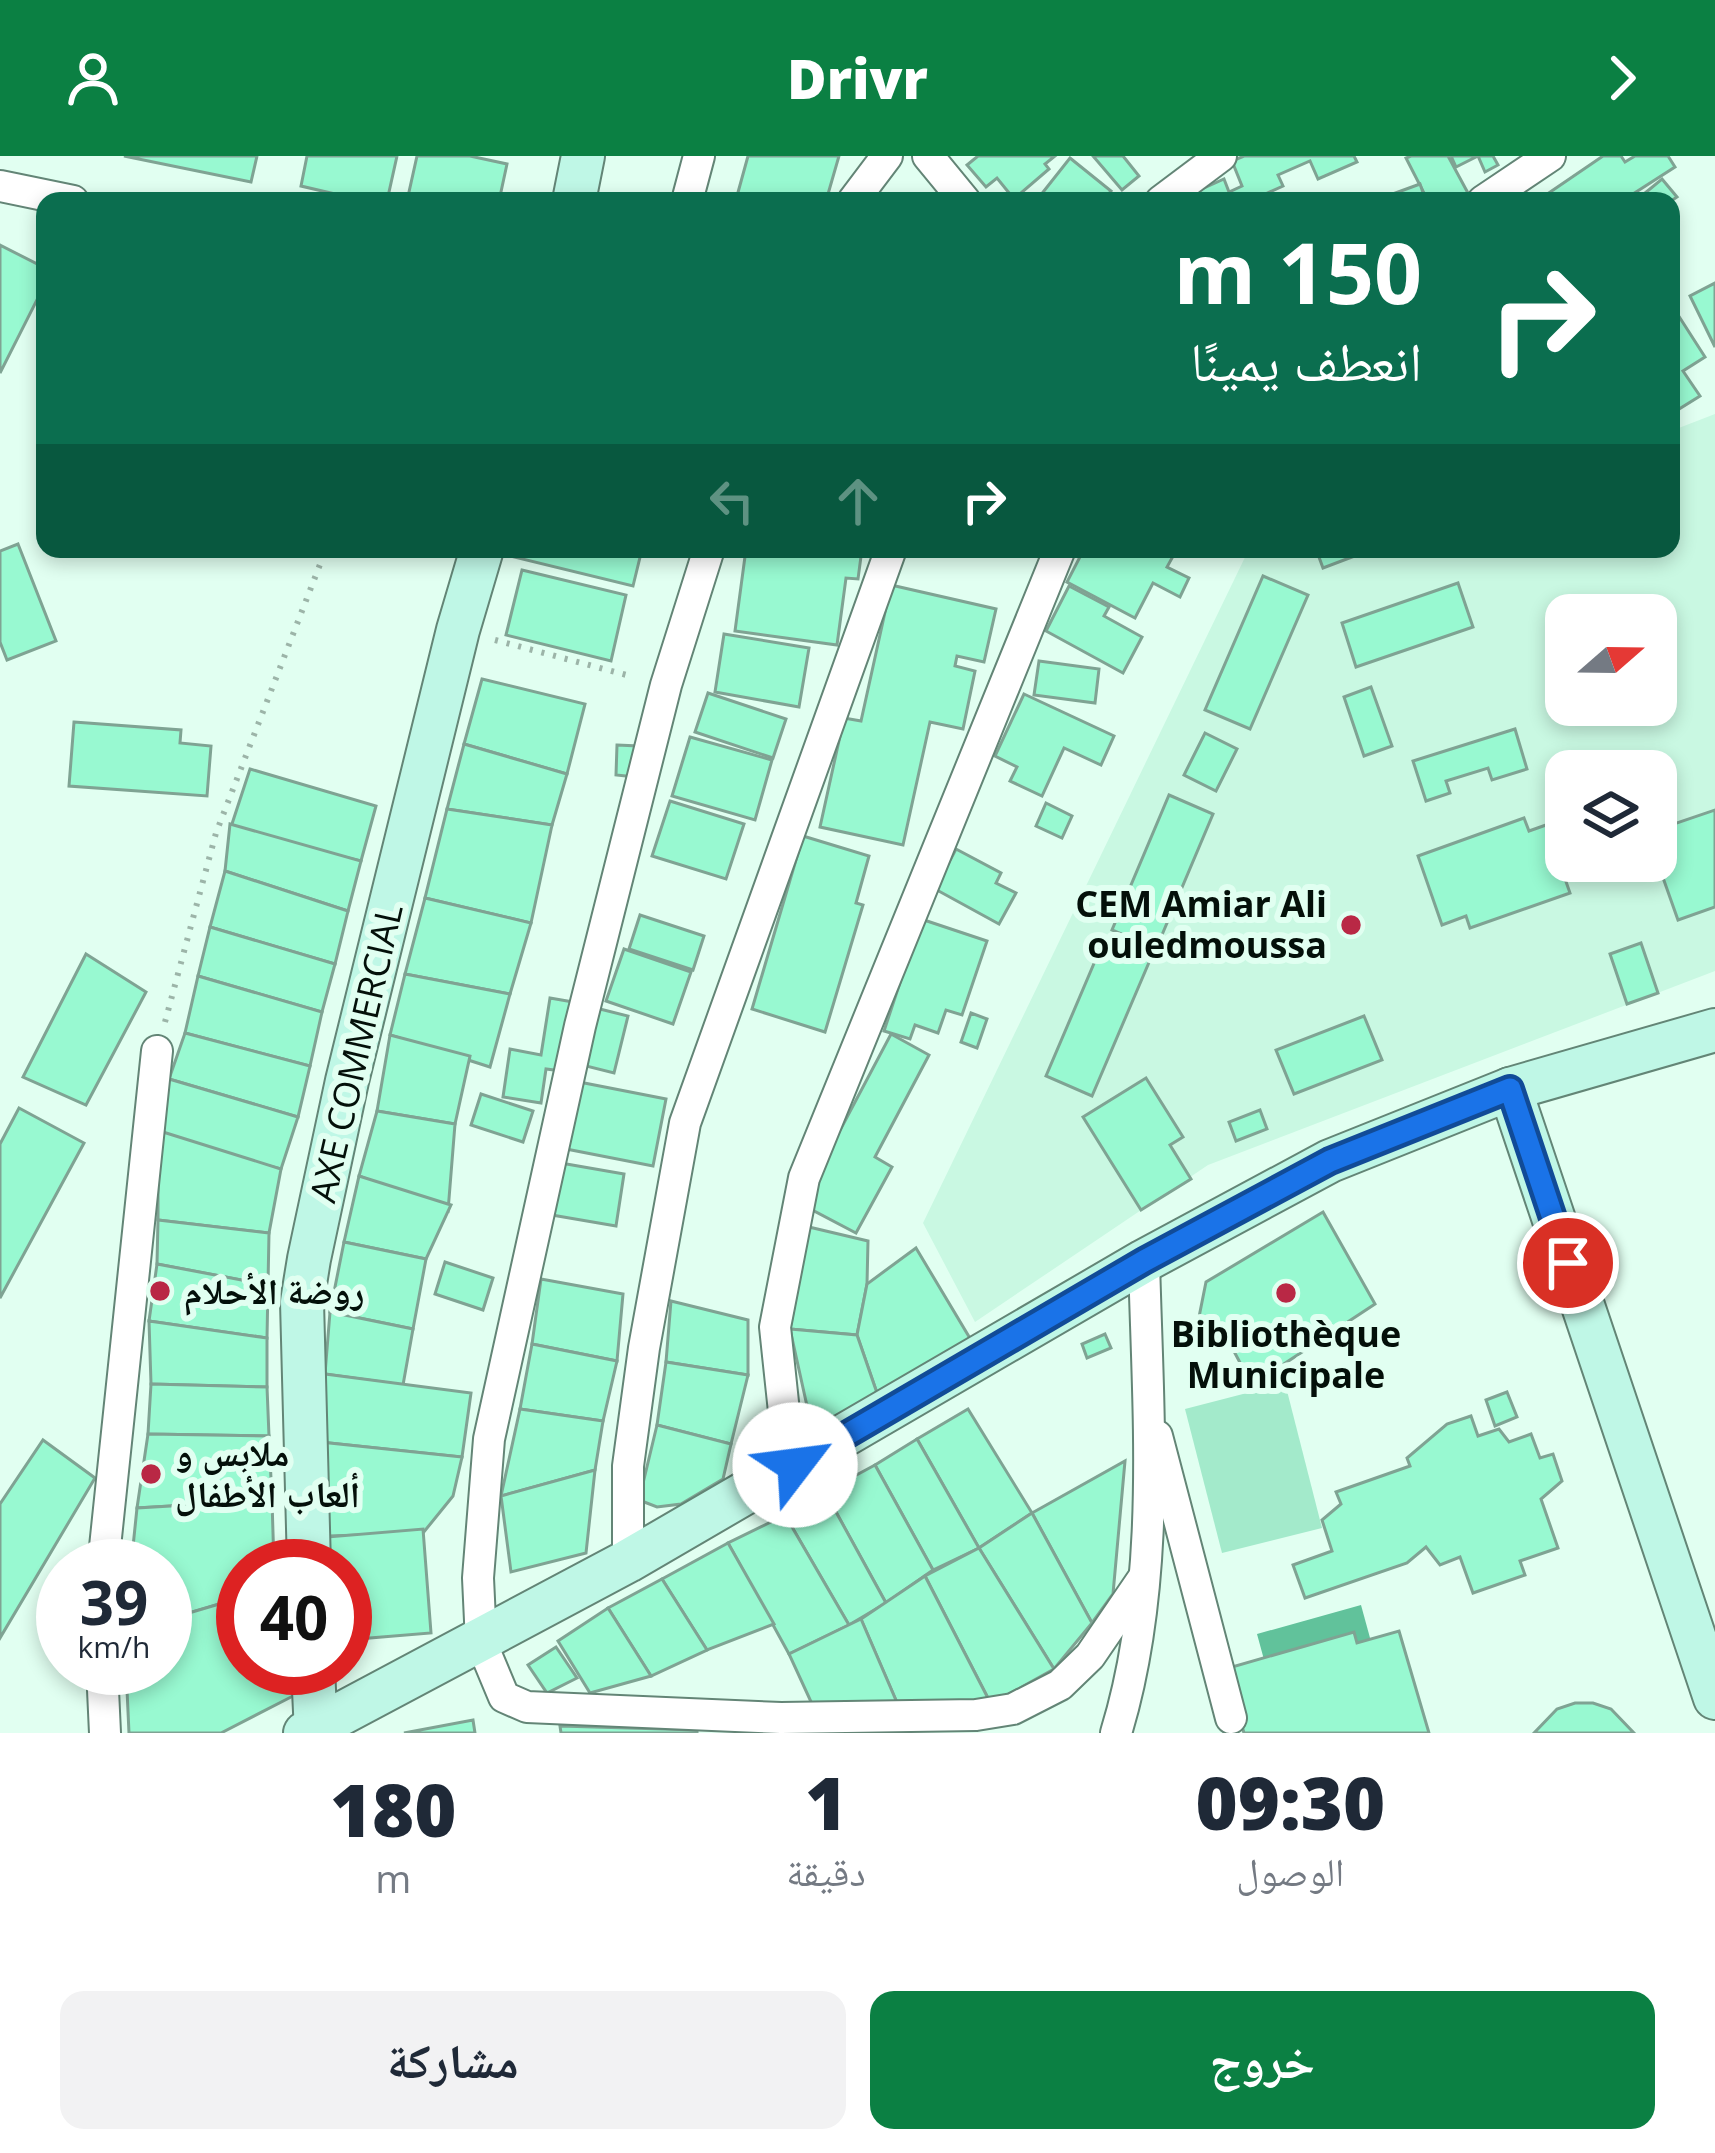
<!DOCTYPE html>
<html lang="ar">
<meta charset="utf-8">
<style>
body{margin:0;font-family:"Open Sans","Noto Naskh Arabic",sans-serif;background:#f2f2f3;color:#1f2937;direction:rtl;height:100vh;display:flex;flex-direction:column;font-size:45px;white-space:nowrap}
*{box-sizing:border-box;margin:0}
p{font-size:39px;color:#747a83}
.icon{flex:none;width:66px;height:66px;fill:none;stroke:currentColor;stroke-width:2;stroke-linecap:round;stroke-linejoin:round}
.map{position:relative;height:1577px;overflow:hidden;direction:ltr}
.sheet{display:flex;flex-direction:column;background:#fff;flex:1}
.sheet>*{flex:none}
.top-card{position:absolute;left:36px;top:36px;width:1644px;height:366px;border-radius:24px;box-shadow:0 6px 18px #0003;direction:rtl;background:#0b6e4f;color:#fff;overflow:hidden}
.needle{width:78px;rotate:70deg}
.controls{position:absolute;left:1545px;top:438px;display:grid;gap:24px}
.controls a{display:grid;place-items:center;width:132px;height:132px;border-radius:24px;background:#fff;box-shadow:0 6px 18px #0003;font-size:60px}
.speed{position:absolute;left:36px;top:1383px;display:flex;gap:24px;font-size:60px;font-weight:700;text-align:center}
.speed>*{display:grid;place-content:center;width:156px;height:156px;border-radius:50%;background:#fff;box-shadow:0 6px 18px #0003;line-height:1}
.speed small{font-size:30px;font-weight:400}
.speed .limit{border:18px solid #d22;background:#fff;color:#111}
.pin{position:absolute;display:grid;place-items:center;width:102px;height:102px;color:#fff;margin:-51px;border:6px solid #fff;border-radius:50%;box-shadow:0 3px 12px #0007}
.me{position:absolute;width:132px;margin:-66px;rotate:60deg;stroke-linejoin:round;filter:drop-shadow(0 0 9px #0008)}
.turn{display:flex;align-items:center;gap:42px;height:252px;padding:0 60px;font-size:54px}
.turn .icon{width:156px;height:156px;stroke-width:2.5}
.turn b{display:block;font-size:84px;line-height:102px}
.lanes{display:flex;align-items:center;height:114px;padding:0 60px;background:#0003;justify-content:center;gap:60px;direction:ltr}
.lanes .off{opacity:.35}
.eta{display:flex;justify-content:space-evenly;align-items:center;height:204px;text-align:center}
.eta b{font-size:72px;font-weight:800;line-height:84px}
.primary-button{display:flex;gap:24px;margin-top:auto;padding:24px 60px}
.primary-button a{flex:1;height:138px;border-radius:24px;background:#0b8043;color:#fff;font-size:48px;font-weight:800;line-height:138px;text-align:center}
.primary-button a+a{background:#f2f2f3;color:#1f2937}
header{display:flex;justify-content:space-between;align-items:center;height:156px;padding:0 60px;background:#0b8043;color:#fff;font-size:54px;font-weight:800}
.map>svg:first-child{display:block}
.built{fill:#c9f8e2;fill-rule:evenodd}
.green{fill:#a3eacb}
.water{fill:#61c29b}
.building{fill:#98f9d1;stroke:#7fa393;stroke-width:3}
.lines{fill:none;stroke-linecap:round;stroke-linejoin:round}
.street-casing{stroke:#638576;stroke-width:34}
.secondary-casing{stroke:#638576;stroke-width:46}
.path{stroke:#9cb4a8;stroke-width:6;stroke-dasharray:3 9;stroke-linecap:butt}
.street{stroke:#fff;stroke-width:30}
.secondary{stroke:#bff7e6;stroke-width:42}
.route-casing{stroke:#114b97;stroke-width:30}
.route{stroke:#1a73e8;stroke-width:21}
.poi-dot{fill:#b92845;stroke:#e1fff1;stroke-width:4.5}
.labels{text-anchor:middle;stroke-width:12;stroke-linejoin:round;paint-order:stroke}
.poi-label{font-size:36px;font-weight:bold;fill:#04100a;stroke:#e1fff1;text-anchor:start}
.street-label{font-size:36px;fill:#04100a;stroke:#e1fff1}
</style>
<header><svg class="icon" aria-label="forward" viewBox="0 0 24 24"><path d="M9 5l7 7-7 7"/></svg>Drivr<svg class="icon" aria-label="person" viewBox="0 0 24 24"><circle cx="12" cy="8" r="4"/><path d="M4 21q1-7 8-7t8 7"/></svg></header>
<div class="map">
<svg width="1715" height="1577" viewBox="0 0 1715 1577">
<rect width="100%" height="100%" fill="#e1fff1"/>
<path class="built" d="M1715,258V815L1208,1009L975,1166L923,1067L1249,393H1671V275ZM1566,459H1656V549H1566ZM1566,615H1656V705H1566Z"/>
<path class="green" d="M1285,1227L1322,1372L1222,1397L1185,1253Z"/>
<path class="water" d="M1361,1449L1396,1577H1284L1257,1478Z"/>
<g class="building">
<path d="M124,0H257L251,26Z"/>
<path d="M307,0H397L387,45H365L301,30Z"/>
<path d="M417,0H470L507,8L499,45H407Z"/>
<path d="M748,0H839L826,45H755L737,40Z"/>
<path d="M978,0H1055L1045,8L1049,13L1014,43L997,22L986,31L967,9Z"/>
<path d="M1093,0H1123L1139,20L1122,34Z"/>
<path d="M1244,0H1354L1357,6L1318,23L1310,5L1278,19L1283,30L1250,45H1196L1193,37L1224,23L1229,36L1242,30L1232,5Z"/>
<path d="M1411,0H1448L1469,39L1458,45H1428L1406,2Z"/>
<path d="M1451,0H1493L1498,9L1485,16L1478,0L1456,11Z"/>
<path d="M1603,0H1621L1625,6L1635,0H1668L1675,11L1622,45H1537Z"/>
<path d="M1070,2L1111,35L1103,45H1036Z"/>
<path d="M1662,23L1677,41L1671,45H1651L1645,37Z"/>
<path d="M1420,28L1426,45H1392L1390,39Z"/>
<path d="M0,89L45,112V128L0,217Z"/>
<path d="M1715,127V191L1690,140Z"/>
<path d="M1671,148L1705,201L1683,215L1700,240L1671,258Z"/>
<path d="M18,388L56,485L7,504L0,486V395Z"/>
<path d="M516,393H642L633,430L514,401Z"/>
<path d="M746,393H862L858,423L846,422L837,489L735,475Z"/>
<path d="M1084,393H1177L1167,411L1189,422L1180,441L1153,427L1135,462L1067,426Z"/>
<path d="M1316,393H1373L1323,412Z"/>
<path d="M522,414L626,439L611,505L506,479Z"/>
<path d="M1263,420L1308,439L1250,573L1205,554Z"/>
<path d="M1458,427L1473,471L1356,511L1342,467Z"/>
<path d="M891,429L996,453L984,506L957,500L955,510L975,515L963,573L930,566L903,689L820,671L844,562L861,565Z"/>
<path d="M1069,430L1109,451L1104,460L1142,481L1123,517L1046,475Z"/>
<path d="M724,478L809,492L799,551L715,536Z"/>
<path d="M1039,505L1099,513L1095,547L1034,539Z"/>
<path d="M482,523L585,548L567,618L464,588Z"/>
<path d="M1371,531L1392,590L1364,600L1344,541Z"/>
<path d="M708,537L786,563L773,602L695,576Z"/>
<path d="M1024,538L1114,580L1101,609L1064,592L1042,640L1010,625L1017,611L995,600Z"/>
<path d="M74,566L181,574L180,587L211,590L207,640L69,630Z"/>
<path d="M1515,573L1527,613L1492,624L1488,612L1446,625L1450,637L1426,645L1413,605Z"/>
<path d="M1205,577L1237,593L1216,635L1184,619Z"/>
<path d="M690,581L772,604L755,664L672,640Z"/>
<path d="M464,588L567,618L552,669L447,653Z"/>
<path d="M617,589L638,590L636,621L616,619Z"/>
<path d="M250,613L376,650L361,705L230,674Z"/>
<path d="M1169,639L1213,658L1156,793L1112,774Z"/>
<path d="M670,645L744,668L726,723L652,700Z"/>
<path d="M1046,647L1072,660L1062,682L1036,670Z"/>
<path d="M447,653L552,669L531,767L425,742Z"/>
<path d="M1715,654V751L1678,764L1656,702V674Z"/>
<path d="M1524,662L1529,675L1546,669L1570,737L1470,772L1466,760L1442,769L1418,700Z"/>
<path d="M230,668L361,705L348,755L225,715Z"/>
<path d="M803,680L869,700L856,747L863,749L825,876L752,853Z"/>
<path d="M956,693L1001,717L996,727L1016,737L999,768L935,733Z"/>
<path d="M225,715L348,755L335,808L210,771Z"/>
<path d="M425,742L531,767L510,838L405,818Z"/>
<path d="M640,759L704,780L693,814L629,793Z"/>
<path d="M921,763L987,785L962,859L946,854L938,877L915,869L910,883L884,875Z"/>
<path d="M210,771L335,808L322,856L198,820Z"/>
<path d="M1104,784L1150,804L1092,940L1046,920Z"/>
<path d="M1641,787L1658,837L1627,848L1610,798Z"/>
<path d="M624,793L691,816L673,868L606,845Z"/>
<path d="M86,798L146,836L86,949L23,921Z"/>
<path d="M405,818L510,838L490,911L390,879Z"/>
<path d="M198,820L322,856L310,910L185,877Z"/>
<path d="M550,842L573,846L562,915L546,913L541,947L503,941L510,893L541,899Z"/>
<path d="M592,851L628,860L614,917L578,908Z"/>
<path d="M971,857L987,863L977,892L961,886Z"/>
<path d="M1364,860L1382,904L1294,938L1276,894Z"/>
<path d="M185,877L310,910L298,961L169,923Z"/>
<path d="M891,878L929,899L875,1001L892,1011L856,1077L801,1048Z"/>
<path d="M390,879L470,900L455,968L377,955Z"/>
<path d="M1146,922L1183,981L1170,989L1191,1023L1141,1054L1083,961Z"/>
<path d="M169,923L298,961L281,1013L158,981Z"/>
<path d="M569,924L666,943L653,1010L556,991Z"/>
<path d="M481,938L533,955L523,986L471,969Z"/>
<path d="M19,952L84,987L0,1142V988Z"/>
<path d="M1260,954L1267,973L1236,985L1229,966Z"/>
<path d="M377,955L455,968L448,1055L359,1020Z"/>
<path d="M163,976L281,1013L269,1077L158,1064V981Z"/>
<path d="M555,1006L624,1018L616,1070L546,1058Z"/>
<path d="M359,1020L451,1049L426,1103L344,1086Z"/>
<path d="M1323,1056L1375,1148L1252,1229L1229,1186L1211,1191L1198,1166L1206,1126Z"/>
<path d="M158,1064L269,1077L268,1129L157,1108Z"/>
<path d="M809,1071L868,1085L867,1128L857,1179L790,1173Z"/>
<path d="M344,1086L426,1103L413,1173L330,1156Z"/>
<path d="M916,1092L971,1184L877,1237L857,1179L867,1128Z"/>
<path d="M445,1106L493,1122L483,1154L435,1138Z"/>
<path d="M157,1108L268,1129L267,1182L149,1165Z"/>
<path d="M541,1123L623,1138L617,1205L532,1188Z"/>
<path d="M671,1145L748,1164V1219L666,1206Z"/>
<path d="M330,1156L413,1173L403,1229L325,1218Z"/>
<path d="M149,1165L267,1182V1231L151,1228Z"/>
<path d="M790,1173L857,1179L877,1237L813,1277Z"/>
<path d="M1105,1178L1111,1192L1087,1202L1082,1188Z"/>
<path d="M532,1188L617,1205L603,1265L520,1253Z"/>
<path d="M666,1206L748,1219L731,1288L657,1269Z"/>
<path d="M325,1218L471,1237L462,1301L320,1286Z"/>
<path d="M151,1228L267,1231L269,1280L148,1278Z"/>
<path d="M1507,1236L1517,1261L1495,1270L1486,1244Z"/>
<path d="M520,1253L603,1265L595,1314L501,1340Z"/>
<path d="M968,1253L1032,1357L979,1392L917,1283Z"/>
<path d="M1471,1260L1478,1280L1499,1273L1509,1286L1531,1278L1540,1302L1553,1298L1562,1325L1541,1343L1558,1392L1520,1405L1525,1419L1473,1437L1460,1401L1440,1409L1426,1391L1407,1407L1305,1442L1293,1409L1332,1395L1322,1364L1341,1348L1336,1336L1410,1310L1407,1302L1447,1268Z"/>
<path d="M657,1269L731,1288L723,1323L681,1348L657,1351L639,1344Z"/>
<path d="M148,1278L269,1280L272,1344L137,1352Z"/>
<path d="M917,1283L979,1392L933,1414L875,1309Z"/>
<path d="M43,1284L95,1322L0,1482V1348Z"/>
<path d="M320,1286L462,1301L453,1340L423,1377L328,1380Z"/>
<path d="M1125,1305L1113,1438L1092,1467L1032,1357Z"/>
<path d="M875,1309L933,1414L886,1447L825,1336Z"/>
<path d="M595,1314L586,1397L511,1416L501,1340Z"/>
<path d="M825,1336L886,1447L849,1469L785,1359Z"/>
<path d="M272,1344L274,1410H243V1441L165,1464V1410H131L137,1352Z"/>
<path d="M1032,1357L1092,1467L1054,1513L979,1392Z"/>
<path d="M785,1359L849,1469L789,1498L728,1387Z"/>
<path d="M423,1373L431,1477L345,1484V1410H329L327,1381Z"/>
<path d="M728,1387L774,1468L707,1494L662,1423Z"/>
<path d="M979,1392L1054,1513L991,1548L925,1420Z"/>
<path d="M925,1420L991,1548L898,1549L861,1463Z"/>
<path d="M662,1423L707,1494L651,1520L608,1452Z"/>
<path d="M243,1441V1512H289L293,1540L221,1577H129L126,1512H165V1464Z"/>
<path d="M608,1452L651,1520L590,1537L558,1485Z"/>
<path d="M861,1463L898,1549L812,1548L789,1498Z"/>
<path d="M1399,1475L1429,1577H1244L1225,1513L1354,1476L1357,1487Z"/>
<path d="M556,1491L577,1522L547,1537L528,1509Z"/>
<path d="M1575,1547H1593L1611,1553L1634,1577H1534L1557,1553Z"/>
<path d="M473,1564L475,1577H404Z"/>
<path d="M560,1570L697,1574V1577H561Z"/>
</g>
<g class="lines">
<defs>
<g id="street">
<path d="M928,0L965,45"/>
<path d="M0,30L73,45"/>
<path d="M687,45L699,0"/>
<path d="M853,45L887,0"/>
<path d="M1161,45L1221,0"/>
<path d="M1483,45L1550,0"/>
<path d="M709,393L666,529L580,870L489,1283L478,1422L481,1486L504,1541L527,1551L781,1562L976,1559L1013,1553L1060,1529L1090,1500L1144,1421"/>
<path d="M1157,1280L1231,1562"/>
<path d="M795,1309L787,1284L775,1171L804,1022L1060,393"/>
<path d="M628,1405V1310L644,1192L685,967L891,393"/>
<path d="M103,1410L157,895"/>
<path d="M102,1512L105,1577"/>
<path d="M1116,1577C1162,1427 1148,1260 1144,1105"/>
</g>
<g id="secondary">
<path d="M574,45L583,0"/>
<path d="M1510,933L1715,1542"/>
<path d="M309,1410L302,1146L309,1103L347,925L458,474L482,393"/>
<path d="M313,1512L316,1577"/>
<path d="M305,1577L628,1405L1144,1105L1330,1005L1510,933L1715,874"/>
</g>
</defs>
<use href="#street" class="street-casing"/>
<use href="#secondary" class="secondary-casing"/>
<g class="path">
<path d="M495,484L634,521"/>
<path d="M165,866L216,677L326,393"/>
</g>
<use href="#street" class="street"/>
<use href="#secondary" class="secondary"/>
</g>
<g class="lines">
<defs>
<path id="route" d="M795,1309L1144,1105L1330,1005L1510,933L1568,1107"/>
</defs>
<use href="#route" class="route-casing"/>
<use href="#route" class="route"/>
</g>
<g class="poi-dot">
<circle cx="1351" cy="769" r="12"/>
<circle cx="160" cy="1135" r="12"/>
<circle cx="1286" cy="1137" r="12"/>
<circle cx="151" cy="1318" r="12"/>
</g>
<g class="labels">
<g class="poi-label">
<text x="1327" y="761" text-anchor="end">CEM Amiar Ali<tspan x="1327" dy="41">ouledmoussa</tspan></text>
<text x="184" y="1148">روضة الأحلام</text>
<text x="1286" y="1191" text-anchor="middle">Bibliothèque<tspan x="1286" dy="41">Municipale</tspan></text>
<text x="175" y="1310">ملابس و<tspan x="175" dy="41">ألعاب الأطفال</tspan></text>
</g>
<g class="street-label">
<text transform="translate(356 897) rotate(-77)" y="13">AXE COMMERCIAL</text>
</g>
</g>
</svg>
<div class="controls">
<a><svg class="needle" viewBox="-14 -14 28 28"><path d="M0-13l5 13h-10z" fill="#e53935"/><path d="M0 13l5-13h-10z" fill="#747a83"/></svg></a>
<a><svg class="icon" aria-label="layers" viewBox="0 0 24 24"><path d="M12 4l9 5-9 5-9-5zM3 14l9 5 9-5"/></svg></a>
</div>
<div class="speed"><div>39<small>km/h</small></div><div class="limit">40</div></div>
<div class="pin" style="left:1568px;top:1107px;background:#d93025"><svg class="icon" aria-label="arrive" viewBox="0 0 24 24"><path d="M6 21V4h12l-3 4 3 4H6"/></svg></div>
<svg class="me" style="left:795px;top:1309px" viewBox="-20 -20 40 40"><circle r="19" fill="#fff"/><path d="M0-13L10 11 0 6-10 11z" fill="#1a73e8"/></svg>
<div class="top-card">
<div class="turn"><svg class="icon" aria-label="right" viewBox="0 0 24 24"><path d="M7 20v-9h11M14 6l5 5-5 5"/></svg><div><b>150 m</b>انعطف يمينًا</div></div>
<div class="lanes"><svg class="icon off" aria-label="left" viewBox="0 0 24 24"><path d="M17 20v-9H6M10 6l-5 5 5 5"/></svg><svg class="icon off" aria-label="ahead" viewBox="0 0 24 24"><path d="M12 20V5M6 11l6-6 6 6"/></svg><svg class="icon" aria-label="right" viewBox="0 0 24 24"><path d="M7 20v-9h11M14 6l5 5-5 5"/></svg></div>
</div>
</div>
<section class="sheet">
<div class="eta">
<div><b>09:30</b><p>الوصول</p></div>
<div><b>1</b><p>دقيقة</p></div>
<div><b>180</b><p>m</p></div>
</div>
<div class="primary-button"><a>خروج</a><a>مشاركة</a></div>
</section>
